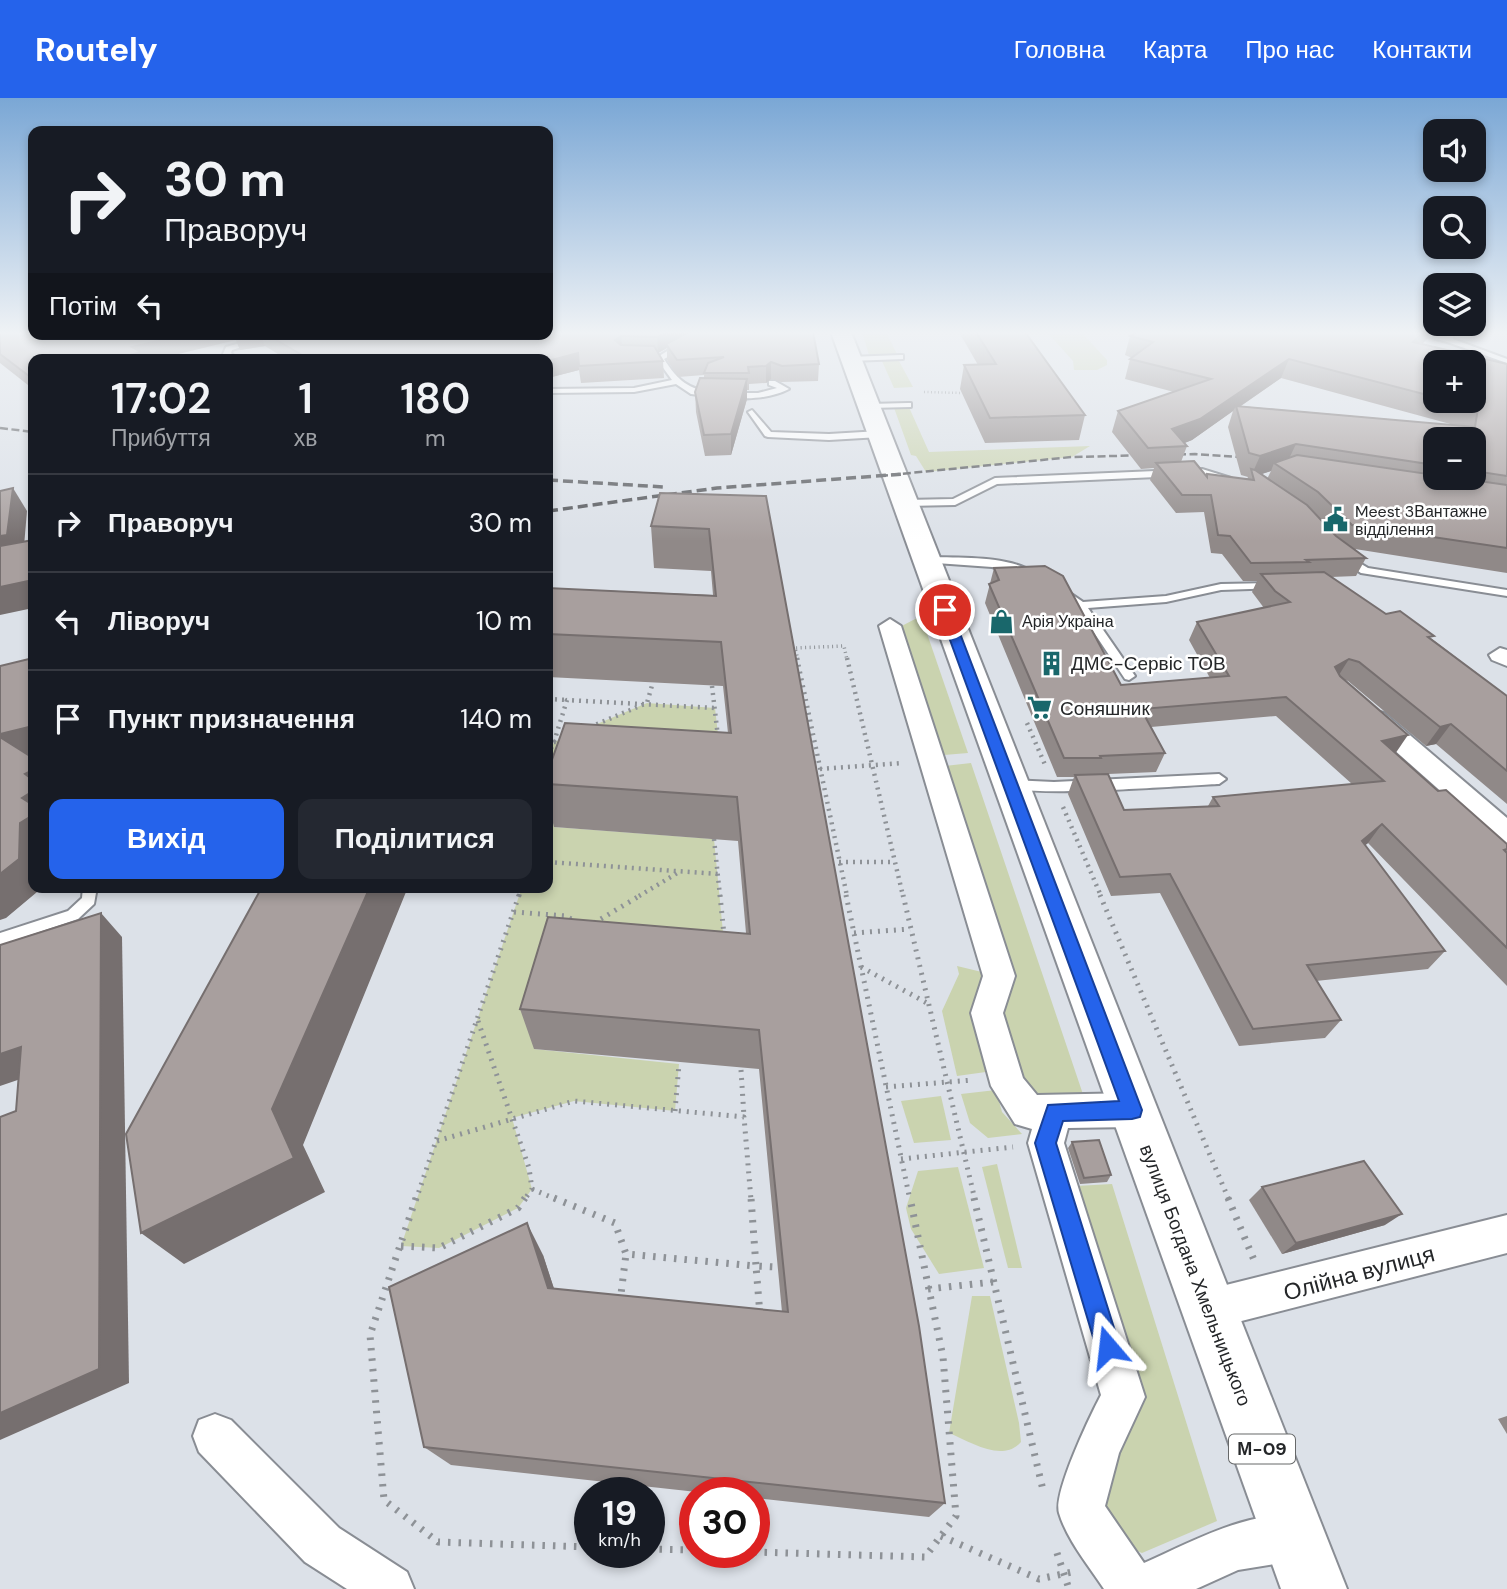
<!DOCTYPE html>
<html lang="uk">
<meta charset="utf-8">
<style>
body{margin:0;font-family:"DM Sans",sans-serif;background:#242831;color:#f1f3f6;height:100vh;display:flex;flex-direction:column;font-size:26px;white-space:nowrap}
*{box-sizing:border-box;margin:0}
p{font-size:23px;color:#9ea1a6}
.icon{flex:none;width:38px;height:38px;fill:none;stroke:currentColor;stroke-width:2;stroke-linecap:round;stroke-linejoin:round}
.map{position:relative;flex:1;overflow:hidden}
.sheet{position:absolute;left:28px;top:256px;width:525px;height:539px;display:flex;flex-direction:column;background:#171b24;border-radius:14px;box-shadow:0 4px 10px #0003}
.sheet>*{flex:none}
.banner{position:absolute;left:28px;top:28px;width:525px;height:214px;border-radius:14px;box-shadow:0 4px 10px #0003;background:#171b24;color:#f1f3f6;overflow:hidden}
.controls{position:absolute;left:1423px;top:21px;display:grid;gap:14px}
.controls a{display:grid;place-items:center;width:63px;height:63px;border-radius:14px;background:#171b24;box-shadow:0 4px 10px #0003;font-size:35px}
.speed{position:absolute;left:574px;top:1379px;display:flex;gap:14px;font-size:35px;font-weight:700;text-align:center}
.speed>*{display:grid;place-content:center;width:91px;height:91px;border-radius:50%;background:#171b24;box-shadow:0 4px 10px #0003;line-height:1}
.speed small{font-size:18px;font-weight:400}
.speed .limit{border:10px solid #d22;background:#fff;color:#111}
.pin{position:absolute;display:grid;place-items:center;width:60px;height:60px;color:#fff;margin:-30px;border:4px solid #fff;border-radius:50%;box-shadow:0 2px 7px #0007}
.me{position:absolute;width:77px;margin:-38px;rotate:343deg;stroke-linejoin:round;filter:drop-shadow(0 0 5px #0008)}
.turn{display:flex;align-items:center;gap:24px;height:147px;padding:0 21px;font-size:32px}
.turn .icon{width:91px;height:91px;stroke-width:2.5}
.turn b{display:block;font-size:49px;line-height:60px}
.then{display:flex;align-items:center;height:66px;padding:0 21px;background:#0003;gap:14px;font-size:26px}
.eta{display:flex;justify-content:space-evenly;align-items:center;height:119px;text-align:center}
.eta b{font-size:42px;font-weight:600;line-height:49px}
.action{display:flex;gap:14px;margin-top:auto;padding:14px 21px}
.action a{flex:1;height:80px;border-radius:14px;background:#2563eb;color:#fff;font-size:28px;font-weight:600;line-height:80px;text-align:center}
.action a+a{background:#242831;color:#f1f3f6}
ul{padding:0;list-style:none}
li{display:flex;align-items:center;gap:21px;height:98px;padding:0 21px;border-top:2px solid #363941}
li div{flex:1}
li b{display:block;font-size:26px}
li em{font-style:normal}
header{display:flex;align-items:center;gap:42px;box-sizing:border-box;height:98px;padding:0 35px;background:#2563eb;color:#fff}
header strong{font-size:33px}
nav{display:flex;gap:38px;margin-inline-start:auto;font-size:24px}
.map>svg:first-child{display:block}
.green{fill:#cad3af}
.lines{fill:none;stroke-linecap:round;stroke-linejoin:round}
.service-casing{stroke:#898d94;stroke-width:4}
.minor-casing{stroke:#898d94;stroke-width:4}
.primary-casing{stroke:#898d94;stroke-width:4}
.path-far4{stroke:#8e9297;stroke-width:2.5;stroke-dasharray:1 2.5;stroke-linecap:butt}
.path-far3{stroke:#8e9297;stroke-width:3.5;stroke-dasharray:1 3.5;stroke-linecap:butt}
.path-far2{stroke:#8e9297;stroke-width:4.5;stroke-dasharray:2 5;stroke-linecap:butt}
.path-far1{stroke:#8e9297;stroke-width:5;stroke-dasharray:2 6;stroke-linecap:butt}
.path{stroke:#8e9297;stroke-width:7;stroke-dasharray:2.5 8;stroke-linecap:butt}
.service{fill:#fff;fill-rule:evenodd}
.minor{fill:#fff;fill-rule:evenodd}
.primary{fill:#fff;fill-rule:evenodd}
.rail-far1{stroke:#56585c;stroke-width:2.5;stroke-dasharray:8 3.5;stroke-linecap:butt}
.rail{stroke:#56585c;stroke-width:3.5;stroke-dasharray:10 5;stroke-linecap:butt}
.wall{fill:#908988;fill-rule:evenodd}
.shaded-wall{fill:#766f6f}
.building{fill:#a89f9e;stroke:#766f6f;stroke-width:2}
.route{fill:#2563eb;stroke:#184099;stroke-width:2}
.labels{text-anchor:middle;stroke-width:5;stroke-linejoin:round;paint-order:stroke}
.far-poi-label{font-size:16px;fill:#252729;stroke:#fff;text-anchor:start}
.shield{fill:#fff;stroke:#666869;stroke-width:2}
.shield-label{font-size:18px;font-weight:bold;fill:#252729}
.poi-label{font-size:19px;fill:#252729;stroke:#fff;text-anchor:start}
.street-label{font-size:19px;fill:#252729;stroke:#fff}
.near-street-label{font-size:23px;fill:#252729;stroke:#fff}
</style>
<header>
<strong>Routely</strong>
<nav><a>Головна</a><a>Карта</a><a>Про нас</a><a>Контакти</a></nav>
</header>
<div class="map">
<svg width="1507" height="1491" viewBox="0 0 1507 1491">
<rect width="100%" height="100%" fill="#dce1e8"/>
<g class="green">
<path d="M862,234H886L897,256L869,257Z"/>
<path d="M1048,235L1083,236L1107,262V267L1097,272H1074L1073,263Z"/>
<path d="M899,262V263L913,289L894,290L882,263Z"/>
<path d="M893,307H908L929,354L1090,348L1072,359L926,374L916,358L911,357Z"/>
<path d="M921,518L968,655L932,658L892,533Z"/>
<path d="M647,605L715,610L720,654L554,729L714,741L724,845L534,951L679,966L675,1013L574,1003L512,1020L532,1091L518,1110L439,1150L401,1148L522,789H548V657L554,644Z"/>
<path d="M971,665L1089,1014H1028L1005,979L999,877L936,669Z"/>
<path d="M957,868L986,875L993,973L957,978L942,913L959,876Z"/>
<path d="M996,992L1002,1014L1022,1036L988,1040L970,1025L961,996Z"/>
<path d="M941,998L951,1042L914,1045L901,1003Z"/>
<path d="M997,1066L1022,1170H1008L982,1069Z"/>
<path d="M958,1069L984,1170L939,1176L911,1131L906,1110L918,1073Z"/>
<path d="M1112,1086L1217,1423L1142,1455L1116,1444L1097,1414L1103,1388L1144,1301L1076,1088Z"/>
<path d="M972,1198H990L1019,1325L1021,1344C1002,1365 971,1344 949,1335Z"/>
</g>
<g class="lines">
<defs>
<g id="service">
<path d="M698,234H705L691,247L664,261C678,283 688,291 714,295V299L691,296L676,286L634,294L548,295V291L634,290L672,282L656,260Z"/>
<path d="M1410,234H1423L1446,239L1448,234H1454L1453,241L1507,261V265L1447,244Z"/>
<path d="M272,236H283L232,252L231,255L237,261H229L223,256L226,249Z"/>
<path d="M900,257H903V261L850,263L846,261L850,259Z"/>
<path d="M769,283H775L789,291C774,299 743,304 727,297L731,295H758L777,290L769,287Z"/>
<path d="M908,305H911V309L869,310L865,308L869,306Z"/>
<path d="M752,312L771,334L829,336L880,333L884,336L880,339L829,342L768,339L765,338L748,314Z"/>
<path d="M1202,371L1231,380L1227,383L1202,377L997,386L955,407L906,408L901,405L906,402L953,401L995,380Z"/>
<path d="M1346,457L1368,470L1507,492V498L1361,475L1342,462L1341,460Z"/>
<path d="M926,459C957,460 1011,457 1036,476L1031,479L992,469L922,464V460Z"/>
<path d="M1274,485L1278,486V490L1221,492L1166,504L1088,510L1135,578L1129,582L1125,581L1077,509L1055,493L1056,491H1064L1083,504L1166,498L1221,486Z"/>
<path d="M1219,676L1226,681L1219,686C1189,687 1018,701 1005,687L1012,682L1054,684Z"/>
<path d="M83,789H97L94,806L78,821L0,847V835L68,813L82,800Z"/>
</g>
<g id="minor">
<path d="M890,521L901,528L1015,878L1003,915L1023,980L1037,997L1133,995L1146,1000L1151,1012L1146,1024L1133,1029L1068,1030L1064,1045L1145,1299L1119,1355L1105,1408L1144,1465C1188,1446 1263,1403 1311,1422L1318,1439L1311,1456L1294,1463L1238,1472L1196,1491H1104C1089,1468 1067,1442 1059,1415C1053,1395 1090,1318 1101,1297L1028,1045L1032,1031L1015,1026L991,988L971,915L983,878L879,528Z"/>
<path d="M1500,550L1507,552V568L1492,562L1489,557Z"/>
<path d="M1375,613L1384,615L1507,720V746L1497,743L1366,627L1363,621L1366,615Z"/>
<path d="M1507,1117V1155L1210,1231L1196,1225L1190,1211L1196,1197L1210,1191Z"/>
<path d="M215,1316L231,1322L339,1430L407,1474L414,1491H347L305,1464L199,1354L193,1338L199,1322Z"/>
</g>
<path id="primary" d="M831,234H851L1347,1491H1281Z"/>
</defs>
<use href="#service" class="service-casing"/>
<use href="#minor" class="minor-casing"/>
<use href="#primary" class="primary-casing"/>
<path class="path-far4" d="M924,294L962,295"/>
<path class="path-far3" d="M798,562L795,550L844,548L847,562"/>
<g class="path-far2">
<path d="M797,560L847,798"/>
<path d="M847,560L903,798"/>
<path d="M712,588L718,639"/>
<path d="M548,601L567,602"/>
<path d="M1027,625L1046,669"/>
<path d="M590,629L647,605L653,584"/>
<path d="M548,638L554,644"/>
<path d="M554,644L567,602L715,610"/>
<path d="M548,657L554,644H564"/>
<path d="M820,671L903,665"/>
<path d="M1063,709L1101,798"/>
<path d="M714,741L720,798"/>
<path d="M548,764L718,776"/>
<path d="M839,764H895"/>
<path d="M519,798L522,789"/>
<path d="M639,798L679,774"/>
</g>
<g class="path-far1">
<path d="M720,797L724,837"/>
<path d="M846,797L910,1102"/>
<path d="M903,797L975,1102"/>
<path d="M1100,797L1229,1102"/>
<path d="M514,814L566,818L575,823"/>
<path d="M594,825L641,797"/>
<path d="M854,835L910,831"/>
<path d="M861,869L927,905"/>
<path d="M478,923L529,1070L532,1091L524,1102"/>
<path d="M741,972L744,1019"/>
<path d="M886,989L973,982"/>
<path d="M675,1013L679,966"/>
<path d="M437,1043L574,1003L744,1019L751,1102"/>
<path d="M901,1061L1013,1049"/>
<path d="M532,1091L558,1102"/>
<path d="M416,1102L519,797"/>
</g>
<g class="path">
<path d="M416,1100L370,1237L384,1402L438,1444L590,1449"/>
<path d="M554,1100L615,1125L626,1156L756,1168L751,1100"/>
<path d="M974,1100L1043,1392"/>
<path d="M1228,1100L1254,1162"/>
<path d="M401,1148L439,1150L518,1110L525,1100"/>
<path d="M928,1191L993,1184"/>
<path d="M620,1204L626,1156"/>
<path d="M760,1217L756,1168L775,1169"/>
<path d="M941,1438L1039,1481L1072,1474"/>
<path d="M649,1451L695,1452"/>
<path d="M754,1454L925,1459L956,1418L943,1259L910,1100"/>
<path d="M1057,1455L1069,1491"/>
</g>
<use href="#service" class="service"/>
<use href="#minor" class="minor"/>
<use href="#primary" class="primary"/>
<g class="rail-far1">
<path d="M0,330L33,334"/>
<path d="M880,378L1072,359L1195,356L1254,360"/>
</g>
<g class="rail">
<path d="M548,382L664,389"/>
<path d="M548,413L717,390L904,376"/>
</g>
</g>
<g class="wall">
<path d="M0,234L33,236H548L813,234L819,266L818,283L781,284L771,281L766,285L749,286V292H747V301L731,357L705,358L696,314L695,294L704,280V277L678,279L667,262V250L658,255L663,263L664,280L581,285L579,272L548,280V261H286L265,248L240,252L236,242L33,261V291L0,265Z"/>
<path d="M959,234H1025L1085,317L1079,342L985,345L960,291L964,267H978Z"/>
<path d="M1130,238L1427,241L1422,246L1507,266V475L1355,451L1366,460L1356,478L1331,479L1386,516L1432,541L1507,598V706L1436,646L1426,648L1348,583L1345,582L1396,655L1438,693L1507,746V888L1368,745L1365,747L1445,853L1428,871L1316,883L1341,922L1325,940L1239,948L1160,795L1111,798L1068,696L1074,679H1057L985,505L994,470L1121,587L1210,580L1189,542L1197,524L1264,510L1252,494L1257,483H1243L1222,456L1211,455L1204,414L1176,415L1150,382L1154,370L1141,371L1112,334L1118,313L1174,294L1125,281L1130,261L1132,260L1125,257ZM1435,264L1474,303H1435ZM1281,280L1454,327L1241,308ZM1233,313L1228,329L1241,377L1248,379L1247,381L1207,376L1206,377L1181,364L1187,348L1184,345L1192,342ZM1435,341H1474V380H1435ZM1271,373L1267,381L1261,376ZM1276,618L1352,686L1213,699L1208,708L1124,712L1108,676L1156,674L1165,655L1151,629Z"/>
<path d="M766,398L945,1405L929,1419L754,1400V1395H706L451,1367L424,1349L543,1157L554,1191L782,1214L759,971L534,951L520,911L746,835L738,743L554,729L548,705V673L728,635L723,588L548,579V490L713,497L711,473L654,470L651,428Z"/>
<path d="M1072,1044L1111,1077L1107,1084L1080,1086L1068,1050Z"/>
<path d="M1262,1089L1385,1127L1282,1156L1249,1102Z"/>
<path d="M1507,1318V1336L1498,1321Z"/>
</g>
<g class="shaded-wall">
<path d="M666,234H694L666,246L667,250L658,255L657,239Z"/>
<path d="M1424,234H1431L1427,241L1403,263L1413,244Z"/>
<path d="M185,236H260L265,248L240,252L236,242L158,261H116L132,249Z"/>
<path d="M621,238L623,254L615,242Z"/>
<path d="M578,255L579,272L548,280V263Z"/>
<path d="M1289,261L1281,280L1236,311V308L1233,313L1192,342L1175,349L1172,331Z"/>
<path d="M771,264V281L766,285V268Z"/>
<path d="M747,281V301L731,357V336Z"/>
<path d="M1296,346L1286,367L1274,365L1271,373L1253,379L1252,376L1260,358Z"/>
<path d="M13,390L27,413L23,460L0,465V438Z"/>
<path d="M33,482V510L0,517V489Z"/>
<path d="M1349,561L1337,580L1335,569Z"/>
<path d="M1451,626L1436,646L1426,648L1440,629Z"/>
<path d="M33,628V661L0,641V636Z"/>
<path d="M1408,637L1395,656L1382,643Z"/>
<path d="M33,672V686L25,676Z"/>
<path d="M33,693V713L22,700Z"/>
<path d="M33,717V789H43L6,820L0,822V776L20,725Z"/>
<path d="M1382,726L1368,745L1348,762L1362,743Z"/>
<path d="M370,789H408L303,1047L325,1094L184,1166L141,1135L272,1011Z"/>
<path d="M101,815L122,839L129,1285L0,1342V1315Z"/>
<path d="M21,949L47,972L0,988V956Z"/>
<path d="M1402,1116L1385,1127L1282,1156L1296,1145Z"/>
<path d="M527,1125L543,1157L563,1218L548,1190Z"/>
</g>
<g class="building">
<path d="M0,234H33V236H185L132,249L141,254L116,261H33V281L0,256Z"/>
<path d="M548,234H666L657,239L621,238L615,242L621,247L654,248L663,263L579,268L578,255L548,263V261H309L266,236H548Z"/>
<path d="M689,234H813L819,266L782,268L771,264L766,268L748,269L749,275H704L708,265L724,259L677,262L666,246Z"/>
<path d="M976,234H1025L1085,317L990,320L964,267L996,266Z"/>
<path d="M1138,234H1424L1413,244L1507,266V378L1474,373V341H1435V367L1296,346L1260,358L1249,355L1236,308L1475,329L1478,310L1451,303H1474V264H1435V299L1289,261L1200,321L1172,331L1187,348L1148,350L1118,313L1211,281L1130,261L1153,244L1130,238Z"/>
<path d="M700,280L747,281L731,336L704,337L695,294Z"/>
<path d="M1297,357L1435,377V380H1458L1507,387V450L1352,427L1318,394L1274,365Z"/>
<path d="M1194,363L1207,379V376L1254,382L1251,371L1255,372L1307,407L1336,438L1366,460L1306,462L1309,464L1251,465L1230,438L1218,437L1211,397H1182L1156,365Z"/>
<path d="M13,390L7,437L0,438V393Z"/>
<path d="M660,395L766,398L919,1228L945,1405L424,1349L389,1189L527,1125L548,1190L788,1214L759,932L520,911L548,819L750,836L737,699L548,686V673L565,625L731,635L721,544L548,536V490L716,498L709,431L651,428Z"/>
<path d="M33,442V482L0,489V448Z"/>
<path d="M1045,468L1063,478L1121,587L1229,578L1197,524L1290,504L1275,493L1261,476L1324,474L1386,516L1400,513L1434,538L1428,539L1507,598V673L1451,626L1440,629L1359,564L1349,561L1335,569L1340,578L1408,637L1382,643L1438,693L1446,692L1507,746V751L1504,752L1507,755V850L1382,726L1362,743L1445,853L1307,867L1341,922L1253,931L1170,776L1120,779L1075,677L1108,676L1124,712L1219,708L1213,699L1384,683L1286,599L1141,611L1165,655L1100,658L1101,660H1064L989,486L999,482L994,470Z"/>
<path d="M33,560V628L0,636V568Z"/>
<path d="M0,639L33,660V672L25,676L33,682V693L22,700L33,707V717L20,725L19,761L0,776Z"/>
<path d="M262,789H370L272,1011L294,1060L141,1135L126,1036Z"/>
<path d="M101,815L99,1271L0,1315V1019L16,1013L21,949L0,956V847Z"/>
<path d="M1099,1042L1111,1077L1084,1080L1072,1044Z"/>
<path d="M1364,1063L1402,1116L1296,1145L1262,1089Z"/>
</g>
<linearGradient id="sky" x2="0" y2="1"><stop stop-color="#7aa7d5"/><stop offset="0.53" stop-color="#eff2f5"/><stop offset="1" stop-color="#eff2f5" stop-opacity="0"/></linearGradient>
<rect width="1507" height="443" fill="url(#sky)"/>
<path class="route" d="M945,508L951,512L1142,1012L1140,1019L1132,1021L1063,1023L1056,1045L1120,1249L1116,1257L1108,1261L1099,1257L1096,1249L1035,1045L1048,1007L1119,1003L939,512Z"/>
<defs>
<symbol id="civic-bare" viewBox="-9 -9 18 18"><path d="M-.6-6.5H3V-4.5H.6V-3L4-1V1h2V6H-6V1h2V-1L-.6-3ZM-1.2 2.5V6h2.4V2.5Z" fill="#19676b" stroke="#fff" stroke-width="2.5" paint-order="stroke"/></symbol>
<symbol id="shop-bare" viewBox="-9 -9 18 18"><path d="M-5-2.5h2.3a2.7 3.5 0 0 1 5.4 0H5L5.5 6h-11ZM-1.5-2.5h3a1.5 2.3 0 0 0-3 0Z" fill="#19676b" stroke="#fff" stroke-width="2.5" paint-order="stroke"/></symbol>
<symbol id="building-bare" viewBox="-9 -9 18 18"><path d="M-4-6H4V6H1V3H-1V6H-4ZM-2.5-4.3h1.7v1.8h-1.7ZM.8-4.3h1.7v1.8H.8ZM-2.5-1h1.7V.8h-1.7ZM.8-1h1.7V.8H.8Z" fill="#19676b" stroke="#fff" stroke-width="2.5" paint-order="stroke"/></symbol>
<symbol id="supermarket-bare" viewBox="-9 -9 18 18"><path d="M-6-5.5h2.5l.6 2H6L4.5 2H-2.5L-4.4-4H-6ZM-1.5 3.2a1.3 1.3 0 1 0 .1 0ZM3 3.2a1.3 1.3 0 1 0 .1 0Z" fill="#19676b" stroke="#fff" stroke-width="2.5" paint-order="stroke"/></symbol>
</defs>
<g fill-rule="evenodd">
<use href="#civic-bare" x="1318" y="404" width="35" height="35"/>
<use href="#shop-bare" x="984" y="506" width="35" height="35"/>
<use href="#building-bare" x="1034" y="548" width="35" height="35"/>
<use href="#supermarket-bare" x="1022" y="592" width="35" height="35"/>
</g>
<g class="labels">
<g class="far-poi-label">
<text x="1355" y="419">Meest 3Вантажне<tspan x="1355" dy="18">відділення</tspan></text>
<text x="1022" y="529">Арія Украіна</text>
</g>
<rect class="shield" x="1229" y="1336.5" width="66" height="29" rx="5"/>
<g class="shield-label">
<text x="1262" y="1357">М-09</text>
</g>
<g class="poi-label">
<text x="1071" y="572">ДМС-Сервіс ТОВ</text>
<text x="1060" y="617">Соняшник</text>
</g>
<g class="street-label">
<text transform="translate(1196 1177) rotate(69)" y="7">вулиця Богдана Хмельницького</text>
</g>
<g class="near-street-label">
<text transform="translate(1359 1175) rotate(-15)" y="8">Олійна вулиця</text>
</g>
</g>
</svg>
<div class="controls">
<a><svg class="icon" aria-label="sound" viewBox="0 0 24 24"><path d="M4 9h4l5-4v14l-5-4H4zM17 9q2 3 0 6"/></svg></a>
<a><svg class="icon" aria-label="search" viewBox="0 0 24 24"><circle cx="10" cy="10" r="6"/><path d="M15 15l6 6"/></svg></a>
<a><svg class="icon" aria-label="layers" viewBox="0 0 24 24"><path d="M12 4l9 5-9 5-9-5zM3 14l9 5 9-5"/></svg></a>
<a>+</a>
<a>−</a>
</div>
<div class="speed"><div>19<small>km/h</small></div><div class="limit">30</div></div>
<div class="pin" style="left:945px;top:512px;background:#d93025"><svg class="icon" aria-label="arrive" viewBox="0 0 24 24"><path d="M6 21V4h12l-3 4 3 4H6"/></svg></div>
<svg class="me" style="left:1108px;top:1249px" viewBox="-20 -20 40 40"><path d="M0-17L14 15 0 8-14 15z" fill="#2563eb" stroke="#fff" stroke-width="4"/></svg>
<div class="banner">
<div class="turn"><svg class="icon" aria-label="right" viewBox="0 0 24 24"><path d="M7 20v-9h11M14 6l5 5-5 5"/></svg><div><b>30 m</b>Праворуч</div></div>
<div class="then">Потім<svg class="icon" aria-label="left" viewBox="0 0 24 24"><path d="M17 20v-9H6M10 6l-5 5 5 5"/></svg></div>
</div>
<section class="sheet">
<div class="eta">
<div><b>17:02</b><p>Прибуття</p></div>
<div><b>1</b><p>хв</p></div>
<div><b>180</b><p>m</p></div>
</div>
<ul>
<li><svg class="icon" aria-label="right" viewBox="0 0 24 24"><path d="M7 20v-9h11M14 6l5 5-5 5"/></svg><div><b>Праворуч</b></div><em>30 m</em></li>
<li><svg class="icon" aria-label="left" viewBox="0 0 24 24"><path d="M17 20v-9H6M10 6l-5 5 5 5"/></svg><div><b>Ліворуч</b></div><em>10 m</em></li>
<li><svg class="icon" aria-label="arrive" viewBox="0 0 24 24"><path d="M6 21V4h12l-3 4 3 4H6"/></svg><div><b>Пункт призначення</b></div><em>140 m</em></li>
</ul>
<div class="action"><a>Вихід</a><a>Поділитися</a></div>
</section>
</div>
